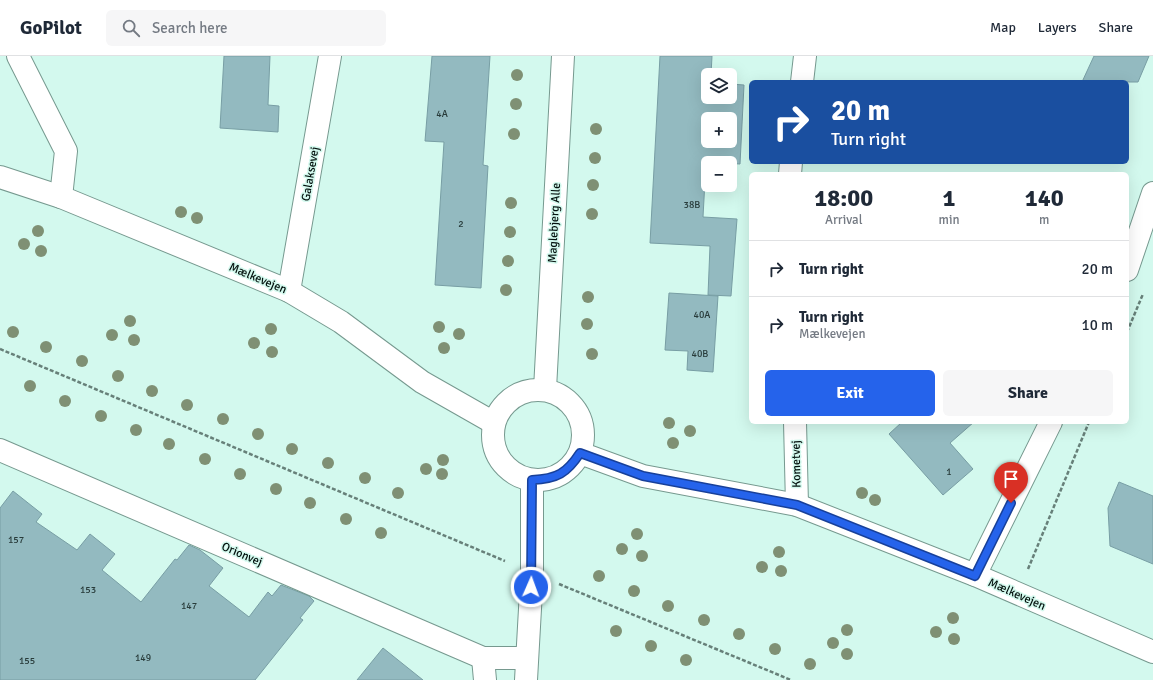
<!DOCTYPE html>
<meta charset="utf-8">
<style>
body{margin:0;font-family:Signika,sans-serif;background:#f6f6f7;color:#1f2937;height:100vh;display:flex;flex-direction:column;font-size:15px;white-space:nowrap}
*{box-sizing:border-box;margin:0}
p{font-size:13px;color:#747a83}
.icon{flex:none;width:22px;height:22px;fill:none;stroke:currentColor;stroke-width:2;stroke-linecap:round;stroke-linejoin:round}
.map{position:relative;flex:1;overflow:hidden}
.drawer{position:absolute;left:749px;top:116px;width:380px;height:252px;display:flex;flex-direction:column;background:#fff;border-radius:6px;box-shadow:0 4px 16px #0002}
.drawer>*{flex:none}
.banner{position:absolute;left:749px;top:24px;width:380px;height:84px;border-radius:6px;box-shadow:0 4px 16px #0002;background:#1a4fa0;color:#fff;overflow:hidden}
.controls{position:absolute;left:701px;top:12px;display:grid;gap:8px}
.controls a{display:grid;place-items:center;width:36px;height:36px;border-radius:6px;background:#fff;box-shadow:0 4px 16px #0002;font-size:20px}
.pin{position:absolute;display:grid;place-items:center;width:34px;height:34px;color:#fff;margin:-41px -17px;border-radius:50% 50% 50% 0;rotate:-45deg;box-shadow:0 0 4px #0007}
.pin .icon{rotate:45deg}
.me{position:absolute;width:44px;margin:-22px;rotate:2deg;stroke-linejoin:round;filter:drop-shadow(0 0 3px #0008)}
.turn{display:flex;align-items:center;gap:14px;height:84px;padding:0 16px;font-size:18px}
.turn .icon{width:52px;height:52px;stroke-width:2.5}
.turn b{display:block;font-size:28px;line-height:34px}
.eta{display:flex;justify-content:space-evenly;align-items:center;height:68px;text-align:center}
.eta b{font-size:24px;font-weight:700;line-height:28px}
.button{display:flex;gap:8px;margin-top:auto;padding:8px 16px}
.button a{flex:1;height:46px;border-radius:6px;background:#2563eb;color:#fff;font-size:16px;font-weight:700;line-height:46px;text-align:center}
.button a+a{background:#f6f6f7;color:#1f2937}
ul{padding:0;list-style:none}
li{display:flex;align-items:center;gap:12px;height:56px;padding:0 16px;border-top:1px solid #e0e1e3}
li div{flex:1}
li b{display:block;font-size:15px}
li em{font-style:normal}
header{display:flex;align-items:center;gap:24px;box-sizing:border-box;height:56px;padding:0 20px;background:#fff;border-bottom:1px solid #e0e1e3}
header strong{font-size:19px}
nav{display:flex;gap:22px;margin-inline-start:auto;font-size:14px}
.search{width:280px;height:36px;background:#f6f6f7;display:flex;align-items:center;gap:10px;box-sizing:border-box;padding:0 14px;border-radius:6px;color:#747a83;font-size:15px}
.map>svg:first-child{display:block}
.building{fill:#93bac0;stroke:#789ea4;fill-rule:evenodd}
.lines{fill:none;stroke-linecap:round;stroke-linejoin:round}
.minor-casing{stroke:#76998f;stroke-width:24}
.tertiary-casing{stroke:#76998f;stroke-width:24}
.path{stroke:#678079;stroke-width:2.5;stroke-dasharray:4 2;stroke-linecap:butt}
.minor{stroke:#fff;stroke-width:22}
.tertiary{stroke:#fff;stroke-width:22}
.tree{fill:#7f9074}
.route-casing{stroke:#184099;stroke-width:10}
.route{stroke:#2563eb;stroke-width:7}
.labels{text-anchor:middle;stroke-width:3;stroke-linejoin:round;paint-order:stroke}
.number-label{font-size:10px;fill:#283b3a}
.street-label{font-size:12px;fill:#04110e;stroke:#d3f9ee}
</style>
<header>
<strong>GoPilot</strong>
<div class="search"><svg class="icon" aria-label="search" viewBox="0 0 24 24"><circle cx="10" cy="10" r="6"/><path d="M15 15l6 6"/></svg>Search here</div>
<nav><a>Map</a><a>Layers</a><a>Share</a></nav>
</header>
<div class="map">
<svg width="1153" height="624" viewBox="0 0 1153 624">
<rect width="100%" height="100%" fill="#d3f9ee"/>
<g class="building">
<path d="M224,0H270L268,49L279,50L278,76L220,72Z"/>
<path d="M432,0H490L483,109L488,110L481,232L435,229L444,86L425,85Z"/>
<path d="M660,0H712L711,19H708V41H730V28L744,29L740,108L706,106L703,161L737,163L731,240L708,239L710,190L650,187ZM708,63H730V85H708Z"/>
<path d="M1094,0H1149L1138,26H1082Z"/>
<path d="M669,237L718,240L713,316L687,314L688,295L665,294Z"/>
<path d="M902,366H974L950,387L973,413L943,439L889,378Z"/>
<path d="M1119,426L1153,440V508L1110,490L1108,452Z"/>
<path d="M13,435L42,458L36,466L77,494L90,478L115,498L102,514L141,546L175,503L177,504L189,489L200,494L223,512L209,530L249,561L268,536L272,540L281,529L309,540L314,545L300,562L303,564L255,624H0V452Z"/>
<path d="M383,592L423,624H357Z"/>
</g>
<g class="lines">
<defs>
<g id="minor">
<path d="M18,0L66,95L61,141"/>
<path d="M802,26L805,0"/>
<path d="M790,118L791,106"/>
<path d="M1127,214L1153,137"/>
<path d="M289,235L330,0"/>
<path d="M795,366L797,449"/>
<path d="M0,394L483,602H527"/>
<path d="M975,519L1051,366"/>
<path d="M483,602L485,624"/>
<path d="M526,624L532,517V424"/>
</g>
<g id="tertiary">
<path d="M0,121L61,141L289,235L341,266L422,326L494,367"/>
<path d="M545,333L563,0"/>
<circle cx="538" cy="379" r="45"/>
<path d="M580,397L643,420L797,449L975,519L1153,596"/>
</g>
</defs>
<use href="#minor" class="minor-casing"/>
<use href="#tertiary" class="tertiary-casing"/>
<g class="path">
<path d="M1127,276L1143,238"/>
<path d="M0,293L505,505"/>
<path d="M1028,513L1089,366"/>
<path d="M559,528L791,624"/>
</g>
<use href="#minor" class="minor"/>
<use href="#tertiary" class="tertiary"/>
</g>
<g class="tree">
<circle cx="517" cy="19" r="6"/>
<circle cx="516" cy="48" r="6"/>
<circle cx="596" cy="73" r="6"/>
<circle cx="514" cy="78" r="6"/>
<circle cx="595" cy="102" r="6"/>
<circle cx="593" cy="129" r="6"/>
<circle cx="511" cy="147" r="6"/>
<circle cx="181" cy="156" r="6"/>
<circle cx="592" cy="158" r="6"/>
<circle cx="197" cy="162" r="6"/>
<circle cx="38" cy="175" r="6"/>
<circle cx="510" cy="176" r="6"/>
<circle cx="24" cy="188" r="6"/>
<circle cx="41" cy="195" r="6"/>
<circle cx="508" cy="205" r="6"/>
<circle cx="506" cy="234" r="6"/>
<circle cx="588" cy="241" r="6"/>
<circle cx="130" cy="265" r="6"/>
<circle cx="587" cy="268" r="6"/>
<circle cx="439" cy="271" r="6"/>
<circle cx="271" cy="273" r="6"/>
<circle cx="13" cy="276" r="6"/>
<circle cx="459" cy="278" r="6"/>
<circle cx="112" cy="279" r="6"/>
<circle cx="134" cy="284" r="6"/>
<circle cx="254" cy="287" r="6"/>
<circle cx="46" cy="291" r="6"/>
<circle cx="444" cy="292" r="6"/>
<circle cx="272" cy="296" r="6"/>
<circle cx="592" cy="298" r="6"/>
<circle cx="82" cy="305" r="6"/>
<circle cx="118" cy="320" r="6"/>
<circle cx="30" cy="330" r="6"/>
<circle cx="152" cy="335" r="6"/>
<circle cx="65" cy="345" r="6"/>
<circle cx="187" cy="349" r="6"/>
<circle cx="101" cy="360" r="6"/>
<circle cx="223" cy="363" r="6"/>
<circle cx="669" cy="367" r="6"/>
<circle cx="136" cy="374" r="6"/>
<circle cx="690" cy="375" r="6"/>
<circle cx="258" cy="378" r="6"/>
<circle cx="673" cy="387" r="6"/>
<circle cx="169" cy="388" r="6"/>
<circle cx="292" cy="393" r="6"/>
<circle cx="205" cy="403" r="6"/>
<circle cx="443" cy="404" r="6"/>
<circle cx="328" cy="407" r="6"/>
<circle cx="426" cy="413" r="6"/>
<circle cx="240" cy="418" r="6"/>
<circle cx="442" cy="418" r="6"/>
<circle cx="365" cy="422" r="6"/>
<circle cx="276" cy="433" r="6"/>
<circle cx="398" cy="437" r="6"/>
<circle cx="862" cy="437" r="6"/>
<circle cx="875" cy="444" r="6"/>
<circle cx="310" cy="447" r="6"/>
<circle cx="346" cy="463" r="6"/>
<circle cx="381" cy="477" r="6"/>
<circle cx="637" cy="478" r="6"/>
<circle cx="622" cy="493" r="6"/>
<circle cx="779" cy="496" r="6"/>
<circle cx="642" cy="500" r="6"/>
<circle cx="762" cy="511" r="6"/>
<circle cx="781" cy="515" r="6"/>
<circle cx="599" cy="520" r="6"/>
<circle cx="634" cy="535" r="6"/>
<circle cx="668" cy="550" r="6"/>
<circle cx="953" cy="562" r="6"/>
<circle cx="704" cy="564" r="6"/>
<circle cx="847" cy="574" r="6"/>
<circle cx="616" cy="575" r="6"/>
<circle cx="936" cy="576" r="6"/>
<circle cx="739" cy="578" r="6"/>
<circle cx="954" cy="583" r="6"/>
<circle cx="833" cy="587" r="6"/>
<circle cx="651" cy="590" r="6"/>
<circle cx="775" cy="593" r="6"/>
<circle cx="847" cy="598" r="6"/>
<circle cx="686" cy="604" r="6"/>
<circle cx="810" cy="608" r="6"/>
</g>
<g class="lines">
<defs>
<path id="route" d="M531,531L532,424C557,423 567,417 580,397L643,420L797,449L975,520L1011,447"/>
</defs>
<use href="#route" class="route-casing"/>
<use href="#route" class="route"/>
</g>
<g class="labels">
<g class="number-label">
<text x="442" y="61">4A</text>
<text x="692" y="152">38B</text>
<text x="461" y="171">2</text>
<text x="702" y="262">40A</text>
<text x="700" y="301">40B</text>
<text x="949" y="419">1</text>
<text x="16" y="487">157</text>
<text x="88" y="537">153</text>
<text x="189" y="553">147</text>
<text x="143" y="605">149</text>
<text x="27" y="608">155</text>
</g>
<g class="street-label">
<text transform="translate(310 118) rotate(-80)" y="4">Galaksevej</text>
<text transform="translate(554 167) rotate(-87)" y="4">Maglebjerg Alle</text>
<text transform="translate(258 222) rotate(23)" y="4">Mælkevejen</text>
<text transform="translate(796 408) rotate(-91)" y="4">Kometvej</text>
<text transform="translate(242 498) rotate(23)" y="4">Orionvej</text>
<text transform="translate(1017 538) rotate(24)" y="4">Mælkevejen</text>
</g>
</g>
</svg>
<div class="controls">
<a><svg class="icon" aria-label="layers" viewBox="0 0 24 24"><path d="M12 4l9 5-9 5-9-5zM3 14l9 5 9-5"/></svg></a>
<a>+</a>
<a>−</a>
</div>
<div class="pin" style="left:1011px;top:447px;background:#d93025"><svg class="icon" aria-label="arrive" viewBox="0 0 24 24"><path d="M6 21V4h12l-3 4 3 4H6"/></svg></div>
<svg class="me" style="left:531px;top:531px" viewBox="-20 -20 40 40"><circle r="17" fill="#2563eb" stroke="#fff" stroke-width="3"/><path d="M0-11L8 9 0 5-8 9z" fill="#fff"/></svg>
<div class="banner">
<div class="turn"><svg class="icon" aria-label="right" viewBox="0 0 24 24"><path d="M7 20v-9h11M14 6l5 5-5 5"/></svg><div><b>20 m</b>Turn right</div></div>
</div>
<section class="drawer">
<div class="eta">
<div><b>18:00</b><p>Arrival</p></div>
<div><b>1</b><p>min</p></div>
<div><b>140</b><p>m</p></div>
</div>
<ul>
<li><svg class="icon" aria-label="right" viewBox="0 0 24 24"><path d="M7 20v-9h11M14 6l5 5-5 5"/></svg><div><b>Turn right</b></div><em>20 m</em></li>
<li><svg class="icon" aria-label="right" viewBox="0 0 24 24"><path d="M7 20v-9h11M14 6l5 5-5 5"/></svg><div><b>Turn right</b><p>Mælkevejen</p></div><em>10 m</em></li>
</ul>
<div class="button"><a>Exit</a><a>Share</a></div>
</section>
</div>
